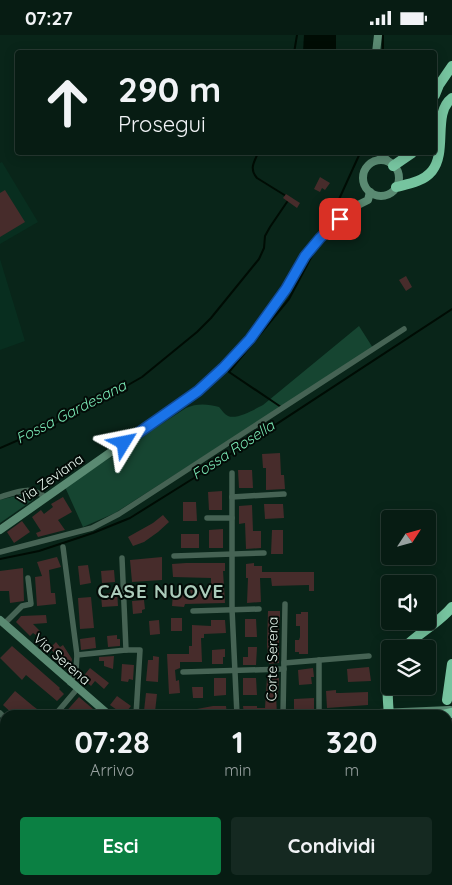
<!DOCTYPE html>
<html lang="it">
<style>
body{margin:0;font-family:Quicksand,sans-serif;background:#152921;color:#f1f3f6;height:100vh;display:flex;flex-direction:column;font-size:19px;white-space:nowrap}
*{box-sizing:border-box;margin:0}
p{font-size:16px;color:#98a1a0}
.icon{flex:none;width:28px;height:28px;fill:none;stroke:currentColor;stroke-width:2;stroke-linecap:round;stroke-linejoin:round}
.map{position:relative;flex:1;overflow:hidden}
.sheet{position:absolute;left:0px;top:675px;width:452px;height:175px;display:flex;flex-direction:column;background:#071c13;border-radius:15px 15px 0 0;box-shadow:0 2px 12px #0003,0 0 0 1px #283a33}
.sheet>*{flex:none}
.guide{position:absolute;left:15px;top:15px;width:422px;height:105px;border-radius:5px;box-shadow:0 2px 12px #0003,0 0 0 1px #283a33;background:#071c13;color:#f1f3f6;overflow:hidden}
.needle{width:32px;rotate:54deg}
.fabs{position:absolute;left:381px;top:475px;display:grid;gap:10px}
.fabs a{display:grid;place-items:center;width:55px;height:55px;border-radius:5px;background:#071c13;box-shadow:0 2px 12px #0003,0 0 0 1px #283a33;font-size:25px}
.pin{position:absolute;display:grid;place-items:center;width:42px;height:42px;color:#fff;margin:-21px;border-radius:10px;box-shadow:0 2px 8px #0006}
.me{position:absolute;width:55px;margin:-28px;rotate:55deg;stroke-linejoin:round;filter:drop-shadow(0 0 4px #0008)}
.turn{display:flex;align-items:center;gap:18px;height:105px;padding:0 20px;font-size:22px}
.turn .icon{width:65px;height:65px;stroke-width:2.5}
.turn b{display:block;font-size:35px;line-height:42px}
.eta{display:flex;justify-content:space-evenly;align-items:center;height:85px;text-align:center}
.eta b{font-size:30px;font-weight:700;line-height:35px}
.action{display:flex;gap:10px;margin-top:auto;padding:10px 20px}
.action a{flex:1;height:58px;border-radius:5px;background:#0b8043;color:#fff;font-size:20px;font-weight:700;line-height:58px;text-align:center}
.action a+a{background:#152921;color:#f1f3f6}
.status{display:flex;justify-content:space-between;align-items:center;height:35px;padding:0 25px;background:#071c13;direction:ltr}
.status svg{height:14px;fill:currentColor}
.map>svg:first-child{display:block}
.built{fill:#082e1f}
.green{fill:#164531}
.water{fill:#000c04}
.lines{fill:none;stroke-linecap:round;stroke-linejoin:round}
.stream{stroke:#000c04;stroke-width:2}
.canal{stroke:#000c04;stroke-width:7}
.building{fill:#472c2b}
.street-tunnel{stroke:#2a4539;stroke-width:5.5;stroke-dasharray:5.5 3;stroke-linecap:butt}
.highway-tunnel{stroke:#2a4539;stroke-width:10;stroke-dasharray:10 5;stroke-linecap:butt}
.street{stroke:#466354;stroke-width:5.5}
.secondary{stroke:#5a8a72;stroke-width:8}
.highway{stroke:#76c49f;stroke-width:10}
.route-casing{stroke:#114b97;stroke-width:12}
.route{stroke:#1a73e8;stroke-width:9}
.labels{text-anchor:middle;stroke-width:4;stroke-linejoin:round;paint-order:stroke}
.street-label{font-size:14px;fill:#e8f8ef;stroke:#030b07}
.water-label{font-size:15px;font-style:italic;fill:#79e7b4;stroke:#030b07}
.district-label{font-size:19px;font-weight:bold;letter-spacing:1px;fill:#abcbba;stroke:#030b07}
</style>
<div class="status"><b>07:27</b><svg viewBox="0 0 49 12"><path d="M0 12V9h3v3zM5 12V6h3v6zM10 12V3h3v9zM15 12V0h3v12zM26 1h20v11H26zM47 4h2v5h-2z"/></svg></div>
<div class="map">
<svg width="452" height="850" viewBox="0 0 452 850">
<rect width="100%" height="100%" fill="#092519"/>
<g class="built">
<path d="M2,127L38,187L0,209V128Z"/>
<path d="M0,224L25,306L0,315Z"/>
</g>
<g class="green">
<path d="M359,291L373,313L115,478L83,492L65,452L186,373C197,368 208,369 219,372C222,375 224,379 228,381C237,385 255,374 263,370Z"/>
<path d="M27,458L31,459L33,465L0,488V465Z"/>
</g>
<path class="water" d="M304,0H336V17H303Z"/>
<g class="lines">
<g class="stream">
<path d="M294,18L297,0"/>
<path d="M383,18V0"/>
<path d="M258,118C254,127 249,134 257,143L286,161"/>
<path d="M326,193L360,118"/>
<path d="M281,372L229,337L289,264L315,215"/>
<path d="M0,413L53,390L72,376L102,365L142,342L197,297L211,283L259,224L264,213L265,201L270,192L289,164"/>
<path d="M0,524L39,516L93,498L130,483L194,443L452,274"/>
<path d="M359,850L360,845"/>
</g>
<path class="canal" d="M413,850L418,845"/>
</g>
<g class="building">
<path d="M320,142L330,148L325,155L322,153L320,157L314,154Z"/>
<path d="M5,155L25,187L0,202V158Z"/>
<path d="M286,159L300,168L297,173L283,163Z"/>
<path d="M406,241L412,252L406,256L399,245Z"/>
<path d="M280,418L281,440H284L285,454L266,455V433H263L262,419Z"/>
<path d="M238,435H252L253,453H239Z"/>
<path d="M222,456V475H209L208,457Z"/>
<path d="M63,462L72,477L58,485L65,495L38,502L36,498L41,496L32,482L41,475L44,479L53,472L51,469Z"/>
<path d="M183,467H196L197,486H183Z"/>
<path d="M264,469H283L284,483L265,484Z"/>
<path d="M252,470L253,496H261V513L246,514L245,488L239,489V471Z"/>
<path d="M163,480L169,487L158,497L144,507L133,511L128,502L153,488Z"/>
<path d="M22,486L30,497L14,508L7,497Z"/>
<path d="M223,494V513H209V495Z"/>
<path d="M272,495H283V519H271Z"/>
<rect x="181" y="499" width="18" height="14"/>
<path d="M57,522L61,532L49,535L51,558H55L56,569L37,571L35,542L42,541L37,527Z"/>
<path d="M162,522V545L132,547L130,525Z"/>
<path d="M186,528H225V536H223L225,568L185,569L184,572L172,571L173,558L191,559L190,555L211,554V543L173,542L172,529Z"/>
<path d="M254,528V531H262V537H314V556H309V550L272,551L271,543H260L261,567L247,568L248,543H246V529Z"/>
<path d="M88,530L91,548L80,550L78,531Z"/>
<path d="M23,533L24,566L10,568L9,556H0V536Z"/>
<path d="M114,535L115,547L102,548L101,536Z"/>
<path d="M117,556L118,571L102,572L101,560Z"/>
<path d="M91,562L94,593L80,594L78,563Z"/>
<path d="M144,565L145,574L142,575V578L133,579L132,566Z"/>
<path d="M268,576H280V588H279V628L269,629L267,610Z"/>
<path d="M301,577H308V619H299V617H295V605H299L300,602V591H296V579H301Z"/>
<path d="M46,580L47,588L33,589L40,596L36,600L33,598L30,601L16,587L21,581Z"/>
<rect x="171" y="583" width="11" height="13"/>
<path d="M245,584H256L257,602H245Z"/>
<path d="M159,585L160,599L150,600L149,586Z"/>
<path d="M211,585H225L226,598L204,599V603H201L202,627H180V633L175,635L176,646L179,645L180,658L169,659L167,619H189V611H192V590L211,591Z"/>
<path d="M117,600V604H120V611L108,612L107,601Z"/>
<path d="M95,602L96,613L81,615L80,604Z"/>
<path d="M56,607L60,612L63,610L72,624L70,636L50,613Z"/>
<path d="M12,611L60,653L59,654L64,659L57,666L26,640L22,645L0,623Z"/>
<path d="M248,612H257L256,630H243V622H248Z"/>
<path d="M225,614V622H223V629H212V615Z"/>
<path d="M114,621L113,634L104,631V626H99V622Z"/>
<path d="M153,621L159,622L158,647L146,646L148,625H153Z"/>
<path d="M122,629L134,630L133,645L129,644L128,647L121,646Z"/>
<path d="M369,632L371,646L348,647L347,634Z"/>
<path d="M90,633L109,648L104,654L95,646L91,651L82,643Z"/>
<path d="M313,633L314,642H311L312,649L299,650L298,635Z"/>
<path d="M214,643H226V660L214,661Z"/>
<path d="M243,643H256L257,660H243Z"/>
<path d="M267,643H279L278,660H276L277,680H244L243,671H257V673H265Z"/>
<path d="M192,652H203V663H193Z"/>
<path d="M336,655V658H340L368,657V670L327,673L326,656Z"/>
<path d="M15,656L33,671L45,680H14L3,670Z"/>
<path d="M146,658L157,659L155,677L144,676Z"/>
<path d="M117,661L131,671L124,680L110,670Z"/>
<path d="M79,662L93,674L99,680H76L73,678L71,680H63Z"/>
<path d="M314,663V675L294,677V664Z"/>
<path d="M213,671H226L227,680H181V677Z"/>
</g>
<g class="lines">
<path class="street-tunnel" d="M448,800L452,797"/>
<path class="highway-tunnel" d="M448,729L452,724"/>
<g class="street">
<path d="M232,438V574L237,680"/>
<path d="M0,462C18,457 29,450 45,462"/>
<path d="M232,462L284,459"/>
<path d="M207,483H232"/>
<path d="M63,512L77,620L76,635L70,648"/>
<path d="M0,517L92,493L119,479L404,294"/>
<path d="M174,521L264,518"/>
<path d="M193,576L259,574"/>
<path d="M4,589L22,571L31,569L28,543"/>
<path d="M126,615H140L136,680"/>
<path d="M77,620L126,615L122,523"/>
<path d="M284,628L369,621"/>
<path d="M183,637L284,634"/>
<path d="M0,678L5,683"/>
<path d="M55,680L77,654"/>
<path d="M283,680L285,569"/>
<path d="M319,680V625"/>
<path d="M95,845L100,850"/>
<path d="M155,845L162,850"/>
<path d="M140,850L141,845"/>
<path d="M399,850L401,845"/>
</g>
<g class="secondary">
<path d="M376,18L378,0"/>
<path d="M379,118L389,127"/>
<circle cx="381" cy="143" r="18"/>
<path d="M0,495L203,352L250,304L286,253L305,221L320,203L352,173L368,165L370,157"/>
<path d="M0,585L109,680"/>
<path d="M332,680L450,675"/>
</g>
<g class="highway">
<path d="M435,60L439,50L452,31"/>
<path d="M393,131L412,118"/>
<path d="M396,152C408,149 423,147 432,136C448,116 432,78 452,63"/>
<path d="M403,614C418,598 438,589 452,572"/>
<path d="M447,665L452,629"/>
<path d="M389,680C388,667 386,651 390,638"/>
<path d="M443,680L452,678"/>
<path d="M448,783L452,744"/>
<path d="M266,850L273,845"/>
<path d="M374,850L378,845"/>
<path d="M439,850V845"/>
</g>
</g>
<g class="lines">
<defs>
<path id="route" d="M124,408L198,356L223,333L250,304L286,254L305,221L320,203L340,184"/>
</defs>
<use href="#route" class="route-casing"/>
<use href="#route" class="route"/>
</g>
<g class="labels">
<g class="street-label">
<text transform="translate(50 444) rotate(-35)" y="5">Via Zeviana</text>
<text transform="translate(62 624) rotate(41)" y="5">Via Serena</text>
<text transform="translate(272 624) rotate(-89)" y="5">Corte Serena</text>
</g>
<g class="water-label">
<text transform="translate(71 377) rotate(-27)" y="5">Fossa Gardesana</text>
<text transform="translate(233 415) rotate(-33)" y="5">Fossa Rosella</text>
</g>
<g class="district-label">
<text x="161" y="563">CASE NUOVE</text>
</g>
</g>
</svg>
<div class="fabs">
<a><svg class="needle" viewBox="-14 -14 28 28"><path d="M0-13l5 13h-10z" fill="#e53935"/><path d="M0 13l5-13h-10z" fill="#98a1a0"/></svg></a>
<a><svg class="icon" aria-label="sound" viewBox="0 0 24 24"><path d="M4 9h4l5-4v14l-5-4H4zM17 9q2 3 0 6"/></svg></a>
<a><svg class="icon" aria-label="layers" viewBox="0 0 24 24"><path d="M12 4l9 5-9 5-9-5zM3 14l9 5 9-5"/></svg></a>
</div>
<div class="pin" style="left:340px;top:184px;background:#d93025"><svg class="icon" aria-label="arrive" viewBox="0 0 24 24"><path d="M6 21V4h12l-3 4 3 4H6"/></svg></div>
<svg class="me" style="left:124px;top:408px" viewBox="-20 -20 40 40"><path d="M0-17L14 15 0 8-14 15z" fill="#1a73e8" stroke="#fff" stroke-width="4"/></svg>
<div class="guide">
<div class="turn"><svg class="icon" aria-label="ahead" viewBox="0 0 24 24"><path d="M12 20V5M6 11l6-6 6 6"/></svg><div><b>290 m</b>Prosegui</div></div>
</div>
<section class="sheet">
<div class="eta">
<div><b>07:28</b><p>Arrivo</p></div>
<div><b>1</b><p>min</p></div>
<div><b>320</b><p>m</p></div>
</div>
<div class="action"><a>Esci</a><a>Condividi</a></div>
</section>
</div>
